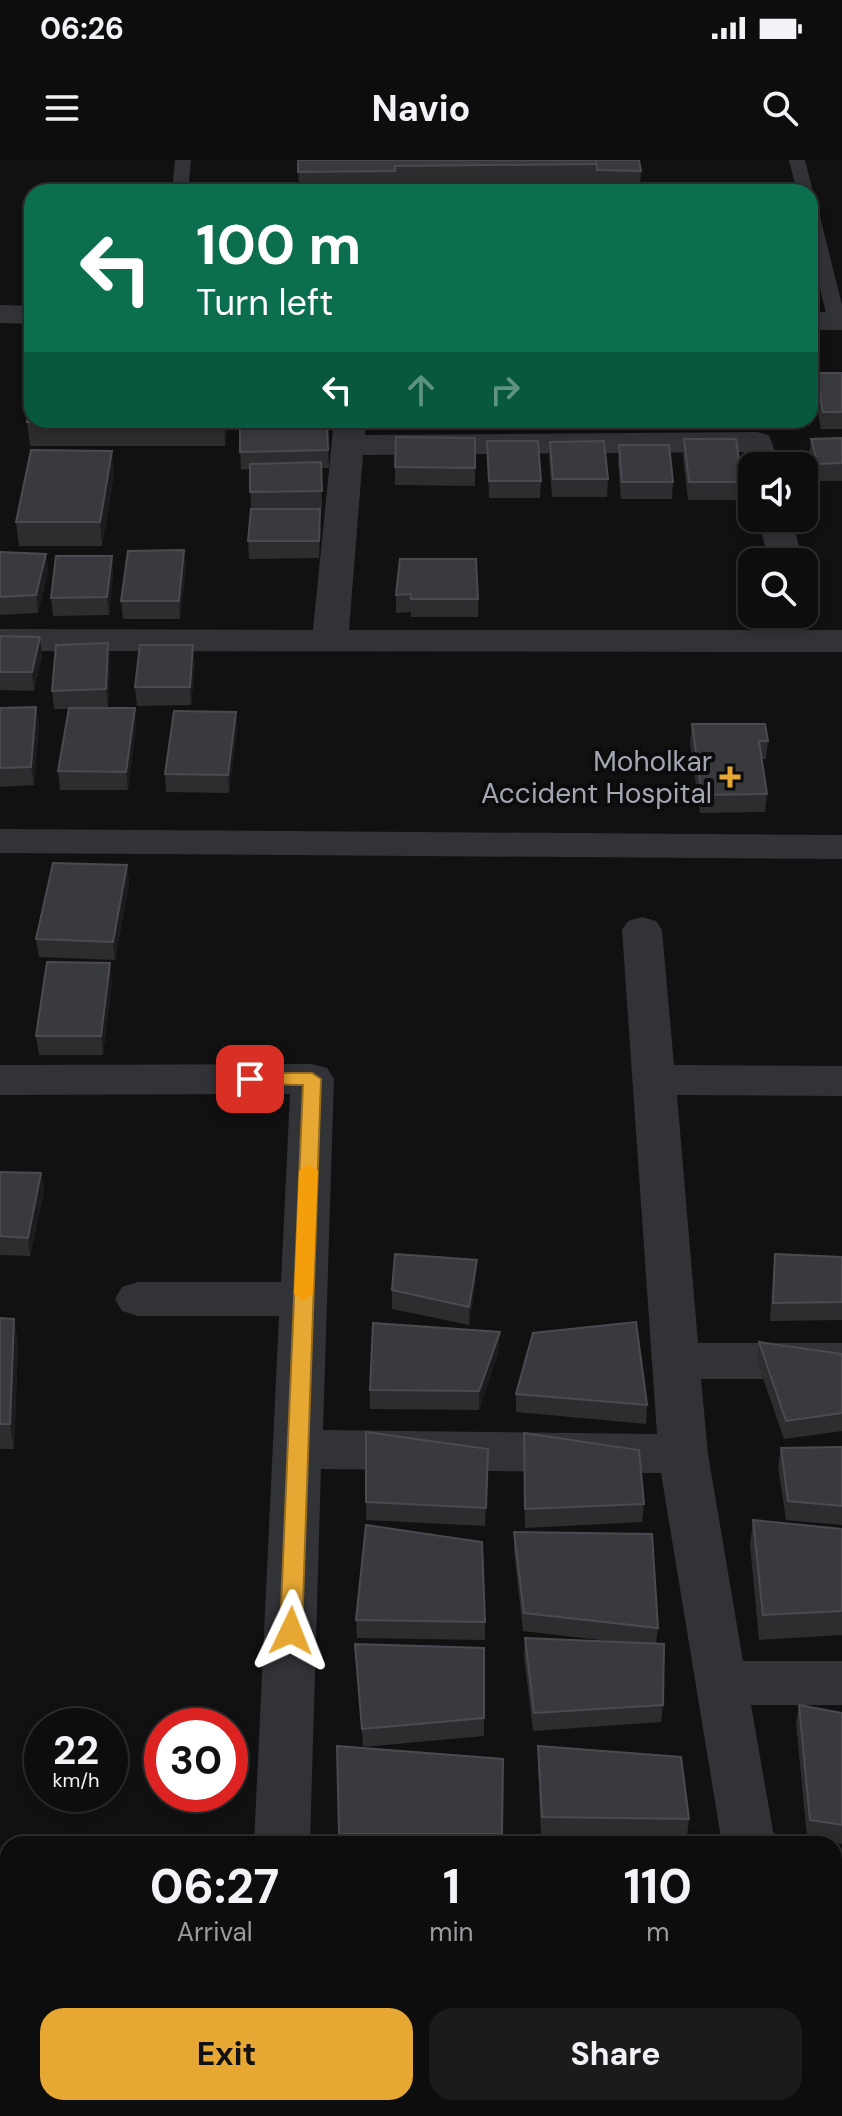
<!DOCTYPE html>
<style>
body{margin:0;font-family:"DM Sans",sans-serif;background:#1b1b1c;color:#f1f3f6;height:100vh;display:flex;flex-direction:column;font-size:30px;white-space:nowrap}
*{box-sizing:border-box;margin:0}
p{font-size:26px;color:#9a9c9e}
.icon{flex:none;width:44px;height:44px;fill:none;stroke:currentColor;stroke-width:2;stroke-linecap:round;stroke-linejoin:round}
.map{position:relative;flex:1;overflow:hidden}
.panel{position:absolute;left:0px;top:1676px;width:842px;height:280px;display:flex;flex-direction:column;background:#0d0d0e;border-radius:24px 24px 0 0;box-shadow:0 4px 12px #0003,0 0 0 2px #2d2d2e}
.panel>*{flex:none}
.banner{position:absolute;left:24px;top:24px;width:794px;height:244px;border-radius:24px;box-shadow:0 4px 12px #0003,0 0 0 2px #2d2d2e;background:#0b6e4f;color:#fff;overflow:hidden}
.buttons{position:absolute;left:738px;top:292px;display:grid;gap:16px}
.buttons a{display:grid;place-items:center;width:80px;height:80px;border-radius:16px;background:#0d0d0e;box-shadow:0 4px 12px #0003,0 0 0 2px #2d2d2e;font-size:40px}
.speed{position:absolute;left:24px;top:1548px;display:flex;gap:16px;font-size:40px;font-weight:700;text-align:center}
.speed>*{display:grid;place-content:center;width:104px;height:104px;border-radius:50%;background:#0d0d0e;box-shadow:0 4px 12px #0003,0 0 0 2px #2d2d2e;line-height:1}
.speed small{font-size:20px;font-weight:400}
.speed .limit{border:12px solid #d22;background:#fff;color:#111}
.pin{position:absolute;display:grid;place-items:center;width:68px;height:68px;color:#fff;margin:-34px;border-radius:16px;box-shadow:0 4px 12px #0006}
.me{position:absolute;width:88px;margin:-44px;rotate:2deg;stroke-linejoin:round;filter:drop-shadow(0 0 6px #0008)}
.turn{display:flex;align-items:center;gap:28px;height:168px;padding:0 40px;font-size:36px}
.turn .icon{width:104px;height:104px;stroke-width:2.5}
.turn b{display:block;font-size:56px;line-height:68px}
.lanes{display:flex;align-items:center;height:76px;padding:0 40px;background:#0003;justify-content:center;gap:40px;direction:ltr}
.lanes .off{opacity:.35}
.eta{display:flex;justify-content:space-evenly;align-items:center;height:136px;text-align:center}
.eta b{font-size:48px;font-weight:700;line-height:56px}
.button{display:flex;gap:16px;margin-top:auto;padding:16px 40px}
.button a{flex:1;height:92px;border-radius:24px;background:#e7a833;color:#111;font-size:32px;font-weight:700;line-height:92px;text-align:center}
.button a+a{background:#1b1b1c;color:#f1f3f6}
.status{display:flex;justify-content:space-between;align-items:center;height:56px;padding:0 40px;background:#0d0d0e;direction:ltr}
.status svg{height:22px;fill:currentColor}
header{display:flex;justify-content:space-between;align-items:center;height:104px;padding:0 40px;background:#0d0d0e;font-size:36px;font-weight:700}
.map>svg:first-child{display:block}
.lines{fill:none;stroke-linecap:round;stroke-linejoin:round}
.service{fill:#323337;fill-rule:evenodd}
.minor{fill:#323337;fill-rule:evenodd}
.wall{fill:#2d2d30}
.shaded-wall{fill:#1c1c1e}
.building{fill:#393a3e;stroke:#4a4b50;stroke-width:2}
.route{fill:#e7a833;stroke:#966d21;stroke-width:2}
.slow{fill:#f59e0b}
.poi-dot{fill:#e7a833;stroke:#0c0c0d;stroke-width:3}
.labels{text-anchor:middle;stroke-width:8;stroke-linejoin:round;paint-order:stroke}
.poi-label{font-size:28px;fill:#a2a7b2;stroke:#0c0c0d;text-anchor:end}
</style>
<div class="status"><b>06:26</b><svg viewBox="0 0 49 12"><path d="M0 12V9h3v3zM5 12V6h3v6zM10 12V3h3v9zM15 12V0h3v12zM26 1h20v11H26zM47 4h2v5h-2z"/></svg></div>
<header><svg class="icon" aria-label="menu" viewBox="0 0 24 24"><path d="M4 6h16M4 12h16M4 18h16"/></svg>Navio<svg class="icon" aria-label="search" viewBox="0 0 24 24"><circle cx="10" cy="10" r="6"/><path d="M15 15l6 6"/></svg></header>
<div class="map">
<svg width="842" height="1956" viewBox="0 0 842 1956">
<rect width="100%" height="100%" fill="#111112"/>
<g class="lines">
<g class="service">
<path d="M175,0H191L188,32H172Z"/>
<path d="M789,0H805L813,32L811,36L810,32H797Z"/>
<path d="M810,48L819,53L842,145V165H831L828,161L810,88Z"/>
</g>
<g class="minor">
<path d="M0,145L32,146V164L0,163Z"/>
<rect x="810" y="152" width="32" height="18"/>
<path d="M334,260H366L365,275L757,272L769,275L780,306H752L751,313L743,292L363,295L349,470H842V492L0,491V469L313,470Z"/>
<path d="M758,358H792L803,402H769Z"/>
<path d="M0,669L842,675V699L0,693Z"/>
<path d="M642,757L656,761L662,770L674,905L842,906V936L677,935L698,1183H842V1219H701L708,1294L743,1501H842V1545H751L773,1671L779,1684H722L661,1313L321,1309L310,1684H254L279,1156H138L122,1151L115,1139L122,1127L138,1122H281L290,934L0,935V905L312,904L327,908L334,919L323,1270L657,1274L622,770L628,761Z"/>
<path d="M834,1781L842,1785V1847L834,1844Z"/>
<rect x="242" y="1948" width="60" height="8"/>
</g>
</g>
<g class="wall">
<path d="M298,0H639L641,11L640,27L395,28V32H299Z"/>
<path d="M816,213H842V269H821L814,230Z"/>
<path d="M32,260H228L225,286H30L27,262Z"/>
<path d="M327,260L329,308H321L322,348L290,349L321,367L319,398L249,399L248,381L251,350L250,309L241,310L240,292Z"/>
<path d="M396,260H475V262L396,263Z"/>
<rect x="489" y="260" width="52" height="4"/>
<path d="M553,260H607V264H554Z"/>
<path d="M622,260H671V261Z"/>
<path d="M680,260H728V264H681Z"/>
<path d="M752,260H804V262L752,263Z"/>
<path d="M475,278V326L395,325V307Z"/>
<path d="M842,278V321H816L809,296L811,279Z"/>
<path d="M684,279L742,322L741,340H688L683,296Z"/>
<path d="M487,281L541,321L540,338H489Z"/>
<path d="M550,282L608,319L607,337H552L549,299Z"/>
<path d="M619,285L673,322L672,339H621L618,303Z"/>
<path d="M114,315L102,386H19L16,362Z"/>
<path d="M184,390L186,408L180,459H123L121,441Z"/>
<path d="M0,392L46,394L48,412L38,453L0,455Z"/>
<path d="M112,396L113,414L109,455L53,456L51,438Z"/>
<path d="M400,399L478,439V457H411V452L396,453V435Z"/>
<path d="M0,476L42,495L34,531L0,530Z"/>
<path d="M108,483L110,501L108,547L94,548L136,566L128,630H60L58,611L69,549H54L52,531Z"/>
<path d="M195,503L191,545L137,546L135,527Z"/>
<path d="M36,547L39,565L34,625L0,627V548Z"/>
<path d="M236,552L237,570L229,633L166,632L165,614Z"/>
<path d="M692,564L768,581L766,599H761L767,634L765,652L700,653L690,583Z"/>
<path d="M127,705L129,724L115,800L39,797L36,779Z"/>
<path d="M112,821L103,895H39L36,876Z"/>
<path d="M0,1012L41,1013L44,1032L30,1096L0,1095Z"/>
<path d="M775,1094L842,1097V1160L770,1161L773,1112Z"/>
<path d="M476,1119L469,1165L392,1149V1130Z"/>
<path d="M0,1158L14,1159L18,1184L14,1289H0Z"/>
<path d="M759,1182L842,1194V1271L784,1279L757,1201Z"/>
<path d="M499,1190L479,1250L370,1249V1230Z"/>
<path d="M516,1234L647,1245L646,1264L516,1252Z"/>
<path d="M366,1272L488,1289L485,1366L366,1360Z"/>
<path d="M524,1273L644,1344L642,1362L525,1368Z"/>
<path d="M842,1287V1365L786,1360L778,1307L781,1288Z"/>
<path d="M753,1360L842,1369V1475L759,1480L750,1385Z"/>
<path d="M514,1372L658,1468L656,1483L663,1545L661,1562L533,1571L524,1496L525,1478L618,1482L523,1471L514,1391Z"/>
<path d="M356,1460L485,1462V1480L357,1478Z"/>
<path d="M355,1484L484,1558V1576L363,1587Z"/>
<path d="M799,1545L842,1553V1684L807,1677L796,1563Z"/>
<path d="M337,1586L503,1599L501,1684H340Z"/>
<path d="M538,1586L689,1659L687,1677L541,1674L538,1603Z"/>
</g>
<g class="shaded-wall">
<path d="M224,260H228L225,286Z"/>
<path d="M112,291L114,315L102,386L100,362Z"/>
<path d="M320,349L321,367L319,398V381Z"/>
<path d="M184,390L186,408L180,459L179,441Z"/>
<path d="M46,394L48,412L38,453L36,435Z"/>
<path d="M112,396L113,414L109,455L107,437Z"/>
<path d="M40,477L42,495L34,531L32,512Z"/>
<path d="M108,483L110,501L108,547L106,529Z"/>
<path d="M193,485L195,503L191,545L190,527Z"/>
<path d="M36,547L39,565L34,625L31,607Z"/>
<path d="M135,548L136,566L128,630L126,612Z"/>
<path d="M236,552L237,570L229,633L228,615Z"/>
<path d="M127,705L129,724L115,800L113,782Z"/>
<path d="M110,803L112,821L103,895L101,876Z"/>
<path d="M41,1013L44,1032L30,1096L28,1078Z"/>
<path d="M477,1100L476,1119L469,1165V1147Z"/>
<path d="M14,1159L18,1184L14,1289L10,1264Z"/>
<path d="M500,1172L499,1190L479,1250V1231Z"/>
<path d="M232,1948H237L236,1956H231Z"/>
</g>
<g class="building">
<path d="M298,0H596L597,4L395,6V11L298,12Z"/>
<path d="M596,0H639L641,11L597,10Z"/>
<path d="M816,213H842V252H823Z"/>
<path d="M32,237V260H224L223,263L27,262Z"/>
<path d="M240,260H327L328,290L240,292Z"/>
<path d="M396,277L475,278V308L395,307Z"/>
<path d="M842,278V303L818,304L811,279Z"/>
<path d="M684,279H736L742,322H689Z"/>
<path d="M487,281H538L541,321H489Z"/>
<path d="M604,281L608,319H553L550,282Z"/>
<path d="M619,285H669L673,322H622Z"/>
<path d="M31,290L112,291L100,362H16Z"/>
<path d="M321,302L322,331L250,332V304Z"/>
<path d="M251,349H320L319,381H248Z"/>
<path d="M184,390L179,441H121L128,391Z"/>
<path d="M0,392L46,394L36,435L0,437Z"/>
<path d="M56,396H112L107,437L51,438Z"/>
<path d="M400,399H476L478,439H411V434L396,435Z"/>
<path d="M0,476L40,477L32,512H0Z"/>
<path d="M108,483L106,529L52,531L56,485Z"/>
<path d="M140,485H193L190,527H135Z"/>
<path d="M36,547L31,607L0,608V548Z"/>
<path d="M69,548H135L126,612L58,611Z"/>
<path d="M174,551L236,552L228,615L165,614Z"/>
<path d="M692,564H765L768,581H759L767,634L702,635Z"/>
<path d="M53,703L127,705L113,782L36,779Z"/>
<path d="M47,802L110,803L101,876H36Z"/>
<path d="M0,1012L41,1013L28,1078L0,1076Z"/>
<path d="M395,1094L477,1100L469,1147L392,1130Z"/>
<path d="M775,1094L842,1097V1142L773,1143Z"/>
<path d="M0,1158L14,1159L10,1264H0Z"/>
<path d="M636,1162L647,1245L516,1234L533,1173Z"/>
<path d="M373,1163L500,1172L479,1231L370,1230Z"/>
<path d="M759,1182L842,1194V1253L786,1261Z"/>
<path d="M366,1272L488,1289L486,1348L366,1342Z"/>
<path d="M524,1273L639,1290L644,1344L525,1349Z"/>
<path d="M842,1287V1346L788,1341L781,1288Z"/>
<path d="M753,1360L842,1369V1451L763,1455Z"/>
<path d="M366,1365L482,1382L485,1462L356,1460Z"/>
<path d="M514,1372L652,1374L658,1468L524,1453Z"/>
<path d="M525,1478L664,1484L663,1545L534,1553Z"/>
<path d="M355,1484L484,1488V1558L362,1569Z"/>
<path d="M799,1545L842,1553V1665L810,1660Z"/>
<path d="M337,1586L503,1599L502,1674H339Z"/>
<path d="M538,1586L681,1597L689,1659L542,1657Z"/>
<path d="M97,1948H232L231,1956H96Z"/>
<path d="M528,1951L529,1956H418Z"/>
</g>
<path class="route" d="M250,913H312L321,919L302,1471L298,1478L291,1480L283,1478L280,1471L303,925L244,924L241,919Z"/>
<path class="slow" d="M309,1004L318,1011L313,1134L303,1141L294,1134L299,1011Z"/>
<path class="poi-dot" d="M726 605h8v8h8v8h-8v8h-8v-8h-8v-8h8z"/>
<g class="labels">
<g class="poi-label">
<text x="712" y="611">Moholkar<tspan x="712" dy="32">Accident Hospital</tspan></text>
</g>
</g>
</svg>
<div class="buttons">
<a><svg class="icon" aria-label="sound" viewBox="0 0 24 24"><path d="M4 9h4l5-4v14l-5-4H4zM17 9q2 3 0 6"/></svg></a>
<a><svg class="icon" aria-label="search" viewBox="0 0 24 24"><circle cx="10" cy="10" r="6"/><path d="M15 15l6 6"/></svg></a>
</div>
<div class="speed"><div>22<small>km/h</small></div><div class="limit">30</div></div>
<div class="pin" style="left:250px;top:919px;background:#d93025"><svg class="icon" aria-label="arrive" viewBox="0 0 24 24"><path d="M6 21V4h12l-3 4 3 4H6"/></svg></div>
<svg class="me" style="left:291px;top:1471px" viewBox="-20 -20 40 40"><path d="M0-17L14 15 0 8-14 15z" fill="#e7a833" stroke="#fff" stroke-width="4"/></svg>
<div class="banner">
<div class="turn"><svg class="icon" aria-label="left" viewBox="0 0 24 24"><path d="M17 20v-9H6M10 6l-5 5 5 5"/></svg><div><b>100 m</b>Turn left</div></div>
<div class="lanes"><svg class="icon" aria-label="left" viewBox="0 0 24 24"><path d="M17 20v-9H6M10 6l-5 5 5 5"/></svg><svg class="icon off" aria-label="ahead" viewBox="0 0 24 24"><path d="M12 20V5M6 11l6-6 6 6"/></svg><svg class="icon off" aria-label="right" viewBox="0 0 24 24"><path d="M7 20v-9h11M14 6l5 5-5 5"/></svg></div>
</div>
<section class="panel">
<div class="eta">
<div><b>06:27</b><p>Arrival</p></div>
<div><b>1</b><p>min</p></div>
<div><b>110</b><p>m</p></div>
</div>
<div class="button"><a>Exit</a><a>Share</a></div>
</section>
</div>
